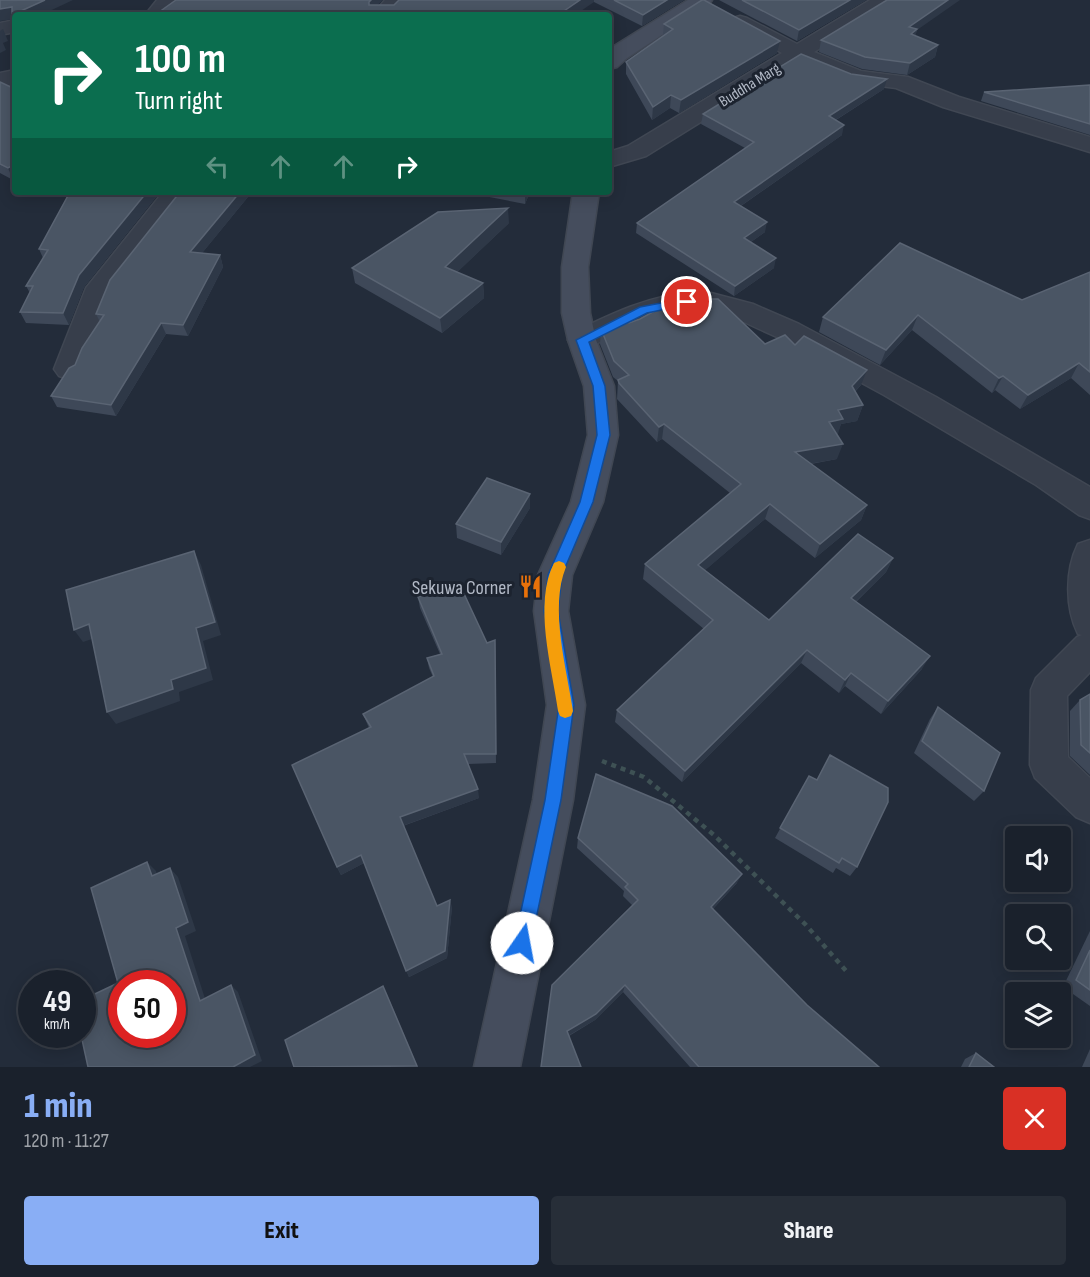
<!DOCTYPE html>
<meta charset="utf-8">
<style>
body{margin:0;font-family:"Sofia Sans Condensed",sans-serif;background:#272e38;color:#f1f3f6;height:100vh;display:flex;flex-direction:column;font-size:22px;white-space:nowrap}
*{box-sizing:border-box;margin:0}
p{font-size:20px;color:#9fa3a9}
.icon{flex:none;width:33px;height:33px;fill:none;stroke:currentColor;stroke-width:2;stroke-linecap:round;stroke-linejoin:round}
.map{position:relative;height:1067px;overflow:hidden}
.sheet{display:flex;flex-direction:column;background:#1a212c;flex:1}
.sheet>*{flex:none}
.top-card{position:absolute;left:12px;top:12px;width:600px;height:183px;border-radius:6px;box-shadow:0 3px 15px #0003,0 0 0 2px #383e48;background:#0b6e4f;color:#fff;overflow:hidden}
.tools{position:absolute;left:1005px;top:826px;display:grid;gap:12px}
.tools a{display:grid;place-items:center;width:66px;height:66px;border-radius:6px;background:#1a212c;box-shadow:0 3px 15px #0003,0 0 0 2px #383e48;font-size:30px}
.speed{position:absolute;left:18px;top:970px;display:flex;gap:12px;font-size:30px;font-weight:700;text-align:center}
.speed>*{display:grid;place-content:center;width:78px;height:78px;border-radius:50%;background:#1a212c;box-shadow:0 3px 15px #0003,0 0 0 2px #383e48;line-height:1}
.speed small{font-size:15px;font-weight:400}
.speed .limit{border:9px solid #d22;background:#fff;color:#111}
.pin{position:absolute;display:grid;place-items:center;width:51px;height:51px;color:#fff;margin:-26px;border:3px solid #fff;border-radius:50%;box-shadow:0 2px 6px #0007}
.me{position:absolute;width:66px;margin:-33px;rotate:12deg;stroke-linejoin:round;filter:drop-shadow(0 0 4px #0008)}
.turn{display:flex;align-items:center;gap:21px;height:126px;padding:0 24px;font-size:27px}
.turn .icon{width:78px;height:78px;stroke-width:2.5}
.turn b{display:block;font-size:42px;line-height:51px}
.lanes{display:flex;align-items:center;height:57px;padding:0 24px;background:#0003;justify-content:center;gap:30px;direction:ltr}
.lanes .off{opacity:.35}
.round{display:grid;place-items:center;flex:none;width:63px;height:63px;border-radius:6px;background:#272e38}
.headline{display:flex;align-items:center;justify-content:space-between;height:102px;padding:0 24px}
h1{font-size:36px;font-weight:800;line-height:45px;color:#89aef5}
.cta{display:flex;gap:12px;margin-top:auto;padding:12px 24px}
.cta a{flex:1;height:69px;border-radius:6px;background:#89aef5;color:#111;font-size:24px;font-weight:800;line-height:69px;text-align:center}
.cta a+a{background:#272e38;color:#f1f3f6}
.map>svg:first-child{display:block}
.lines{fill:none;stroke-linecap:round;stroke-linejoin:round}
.street-casing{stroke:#404753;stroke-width:3}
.secondary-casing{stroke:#404753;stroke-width:3}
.path{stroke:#3e5154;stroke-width:4.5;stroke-dasharray:5 5;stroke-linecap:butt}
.street{fill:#373e4b;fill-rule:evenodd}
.secondary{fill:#454d5d;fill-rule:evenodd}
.wall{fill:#3e4858}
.shaded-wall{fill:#2e3847}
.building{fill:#4a5564;stroke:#5a6473;stroke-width:1.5;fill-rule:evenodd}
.route{fill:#1a73e8;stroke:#114b97;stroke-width:1.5}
.slow{fill:#f59e0b}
.labels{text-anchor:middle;stroke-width:6;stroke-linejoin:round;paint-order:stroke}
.far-street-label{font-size:16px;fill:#b2b9c6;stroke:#1c232f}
.poi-label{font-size:20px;fill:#b2b9c6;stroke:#1c232f;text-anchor:end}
</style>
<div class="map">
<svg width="1090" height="1067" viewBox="0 0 1090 1067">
<rect width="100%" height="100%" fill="#232c3a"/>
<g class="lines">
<defs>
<g id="street">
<path d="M157,0H178L166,15H145Z"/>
<path d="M385,0H407L394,15H372Z"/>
<path d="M870,0H894L891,4L814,52L861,71L908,77L959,97L1090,137V152L943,107L896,88L849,82L799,61L646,156L609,167V152L628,146L782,53L733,26L729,22L733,18L740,16L747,18L797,44Z"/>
<path d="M15,20V32L0,35V23Z"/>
<path d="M15,70V84L0,87V73Z"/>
<path d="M163,192H190L113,290L79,376L69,379L59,376L54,369L86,288Z"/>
<path d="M694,292L711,293L753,304L799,324L936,397L1090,487V519L1079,515L1036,485L884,395L779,338L733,317L711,311L677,312L654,318L582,350L572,347L568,340L572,333C611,314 650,295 694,292Z"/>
<path d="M1090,540V672L1067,696L1068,757L1090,778V823L1076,817L1035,778L1030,765L1031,690L1036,678L1077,637L1082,635L1078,634C1065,608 1065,570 1078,544Z"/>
</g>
<g id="secondary">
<path d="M688,0H712L709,4L627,58L617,67L609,69V50L611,48Z"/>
<path d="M573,192H599L588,267L590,313L596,340L614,386L618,435L603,502L572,575L568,611L585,705L573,800L520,1067H474L533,800L547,705L534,611L538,575L571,502L588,435L584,386L568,340L562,313V267Z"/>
</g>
</defs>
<use href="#street" class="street-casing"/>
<use href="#secondary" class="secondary-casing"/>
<path class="path" d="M602,761L644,777L714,835L806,925L847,972"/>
<use href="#street" class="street"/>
<use href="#secondary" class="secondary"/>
</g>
<g class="wall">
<path d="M382,0L377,5H394L399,0H684L642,26L594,2L155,15Z"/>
<path d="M719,0H866L797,41Z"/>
<path d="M664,24L777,53L679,113L670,108L652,120L626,74V62L663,35Z"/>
<path d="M917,30L915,36L938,45L935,57L907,75L862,69L819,52L821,40Z"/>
<path d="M0,82L13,180L0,173Z"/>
<path d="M1090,85V135L981,101L984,92Z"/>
<path d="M884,89L836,120L842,135L741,206L765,232L751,242L774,268L734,296L636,233L637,223L745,148L701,124L703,114Z"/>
<path d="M62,192H160L84,287L69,325L26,323L20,312L30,293L26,286L43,258L39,249L68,195Z"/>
<path d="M180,192H261L260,194L252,192L202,253L220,255L223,267L188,336L166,334L116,416L57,407L51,396L75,365L100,322L96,314Z"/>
<path d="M464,192H530L525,204Z"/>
<path d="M509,223L457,272L483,283L484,298L442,333L355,283L352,268Z"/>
<path d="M1090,272V395L1071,378L1020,409L995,390L992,393L912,330L880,365L819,332L823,317L1022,300Z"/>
<path d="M629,323L765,344L795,345L861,385L855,392L863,405L857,421L841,424L837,434V459L811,464L867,505L861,520L815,558L765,519L705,570L769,620L893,558L886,572L856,602L922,669L881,714L845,686L839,693L801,663L682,782L615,722L617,710L704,629L643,579L645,564L730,493L662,439L657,442L617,399L618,381L613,377L600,344L601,329Z"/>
<path d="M530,508L501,555L457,538L456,524Z"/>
<path d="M418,597L487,643L495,640L496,763L468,764L479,798L403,826L437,906L452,907L447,958L409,977L364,863L341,875L337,867L369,728L363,714L433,677L429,668L427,658L440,654L420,608Z"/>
<path d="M1090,694V775L1070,756V711L1080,700Z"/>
<path d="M938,707L984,791L974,801L914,753L930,719Z"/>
<path d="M809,776L857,867L850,876L836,868L833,873L775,838Z"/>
<path d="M578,838L737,883L713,909L807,1005L879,1067H690L623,992L595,1020L569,1036L541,1067L633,906L623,896L624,891L577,848Z"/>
<path d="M1090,931V1006L1063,987Z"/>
<path d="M1090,1049V1067H1082Z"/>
<path d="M976,1053L994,1067H961L965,1059Z"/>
</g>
<g class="shaded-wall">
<path d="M45,0H73L41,15H15V21L14,19L0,21V9Z"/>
<path d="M371,0H382L370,14L369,2Z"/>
<path d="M580,0H594V2L575,15H558Z"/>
<path d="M667,0H684L642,26L643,15Z"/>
<path d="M850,0H866L797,41L799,30Z"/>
<path d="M948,0H960L917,30L914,41L909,27Z"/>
<path d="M3,29L8,41L3,43L6,50L0,53V31Z"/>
<path d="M780,41L777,53L679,113L681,100Z"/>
<path d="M938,45L935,57L907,75L910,63Z"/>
<path d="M887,79L884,89L826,126L829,116Z"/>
<path d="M671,95L670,108L652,120L653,107Z"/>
<path d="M844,125L842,135L732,212L734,202Z"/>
<path d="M15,164V179L13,180L8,168Z"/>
<path d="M147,192H160L84,287L69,325L63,313L79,275Z"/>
<path d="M240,192H252L194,263L190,252Z"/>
<path d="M525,192H530L525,204Z"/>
<path d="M508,208L509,223L447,282L445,267Z"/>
<path d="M767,222L765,232L742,248L744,238Z"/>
<path d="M220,255L223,267L188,336L183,325Z"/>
<path d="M776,258L774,268L734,296L735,286Z"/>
<path d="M483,283L484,298L442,333L440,318Z"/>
<path d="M918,315L912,330L880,365L886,350Z"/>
<path d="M161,323L166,334L116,416L111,405Z"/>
<path d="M1079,363L1071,378L1020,409L1028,395Z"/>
<path d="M867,370L861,385L846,401L852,386Z"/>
<path d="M1003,376L995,390L992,393L999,378Z"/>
<path d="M863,405L857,421L841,424L838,434L824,437L829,422L838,410Z"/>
<path d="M664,424L662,439L657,442L659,427Z"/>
<path d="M843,444L837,459L791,467L795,452Z"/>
<path d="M530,494V508L501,555V542Z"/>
<path d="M770,504L765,519L695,579L698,565Z"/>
<path d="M867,505L861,520L815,558L820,544Z"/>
<path d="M194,551L201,565L221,635L203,641L213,680L179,692L180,701L116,724L107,712L171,680L196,628Z"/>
<path d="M893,558L886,572L845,612L851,598Z"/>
<path d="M89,624L98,637L83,642L74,630Z"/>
<path d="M495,640L496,651V763V754Z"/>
<path d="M807,650L801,663L682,782L685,771Z"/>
<path d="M930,656L922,669L881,714L888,701Z"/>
<path d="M851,673L845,686L839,693L845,680Z"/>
<path d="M478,789L479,798L402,826L400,817Z"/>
<path d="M361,855L364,863L341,875L337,867Z"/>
<path d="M147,862L156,871L161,886L152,876Z"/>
<path d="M170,868L178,877L196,931L185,936L208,1008L200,1001L176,928Z"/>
<path d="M742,874L737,883L707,915L711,907Z"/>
<path d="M450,900L452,907L447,958L409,977L406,971Z"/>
<path d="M231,985L238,992L262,1061L250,1067H233Z"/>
<path d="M625,985L623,992L595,1020L566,1037L567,1031Z"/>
<path d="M383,986L387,994L418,1067H416Z"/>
</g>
<g class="building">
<path d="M0,0H45L12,15V7L0,9Z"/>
<path d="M176,0H371L369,2V5H394L399,0H580L558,15H155Z"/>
<path d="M614,0H667L643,15Z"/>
<path d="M702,0H704L780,41L681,100L671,95L653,107L626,62L673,29L664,24Z"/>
<path d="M742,0H850L799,30Z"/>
<path d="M887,0H948L909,27L917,29L911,34L938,45L910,63L865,57L821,40Z"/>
<path d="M801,54L851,74L887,79L829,116L844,125L734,202L767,222L744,238L776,258L735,286L637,223L754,142L703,114Z"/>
<path d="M0,82L15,89V164L8,168L0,164Z"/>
<path d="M1090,85V124L984,92Z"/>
<path d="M70,192H147L79,275L63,313L20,312L33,286H26L48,250L39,249Z"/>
<path d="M180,192H240L190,252L220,255L183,325L161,323L111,405L51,396L69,368L75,365L82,348L104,315L96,314L110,280Z"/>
<path d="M508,208L445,267L483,283L440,318L352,268L438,212Z"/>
<path d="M900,243L1022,300L1090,272V372L1079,363L1028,395L1003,376L999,378L918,315L886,350L823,317Z"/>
<path d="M676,299H718L765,344L785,335L795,345L804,336L867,370L852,386L863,405L838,410L843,419L829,422L843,444L795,452L867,505L820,544L770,504L698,565L769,620L858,534L893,558L851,598L930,656L888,701L851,673L845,680L807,650L685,771L617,710L713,620L645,564L741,484L664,424L659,427L619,383L618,380L629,375L614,361L601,329L624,319L629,323L640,319Z"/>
<path d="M487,478L530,494L501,542L456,524Z"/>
<path d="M194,551L215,622L196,628L206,668L171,680L173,689L107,712L89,624L74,630L66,590Z"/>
<path d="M459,583L487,643L495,640L496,754H464L478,789L400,817L437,906L450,900L445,951L406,971L361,855L337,867L292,765L371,727L363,714L434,676L427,658L442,654L418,597Z"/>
<path d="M1090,694V753L1081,745L1080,700Z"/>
<path d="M938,707L1000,753L984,791L922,741Z"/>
<path d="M830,755L888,788V802L857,867L842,858L839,863L780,828L809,776L817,780Z"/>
<path d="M596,774L672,806L742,874L711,907L807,1005L879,1067H699L625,985L596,1014L567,1031L581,1067H541L552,985L638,900L625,887L628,884L578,838Z"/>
<path d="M147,862L152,876L170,868L188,922L176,928L200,1001L231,985L255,1055L233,1067H88L81,1035H82V1000L118,983L91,888ZM122,984H172V1035H122Z"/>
<path d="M1090,950V990L1076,980Z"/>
<path d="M383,986L417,1066L294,1067L285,1040Z"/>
<path d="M976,1053L994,1067H969Z"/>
</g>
<path class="route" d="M687,298L691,299V304L647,313L589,342L605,386L610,435L593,502L562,575L558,611L574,705L561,800L531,943L529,950L522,952L516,950L514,943L545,800L559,705L544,611L548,575L580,502L597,435L593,386L576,340L640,307Z"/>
<path class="slow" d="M559,561L564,563L566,567C549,608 567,669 573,711L571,716L565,718L560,716L558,711C552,667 533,604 554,563Z"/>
<defs>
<symbol id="restaurant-bare" viewBox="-9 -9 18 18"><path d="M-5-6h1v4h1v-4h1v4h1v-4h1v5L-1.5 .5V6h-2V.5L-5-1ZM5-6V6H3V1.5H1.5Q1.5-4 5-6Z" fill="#e8710a" stroke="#1c232f" stroke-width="2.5" paint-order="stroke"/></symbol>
</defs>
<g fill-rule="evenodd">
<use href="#restaurant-bare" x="514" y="570" width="33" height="33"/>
</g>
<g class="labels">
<g class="far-street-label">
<text transform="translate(749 84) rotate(-32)" y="6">Buddha Marg</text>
</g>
<g class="poi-label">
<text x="512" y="594">Sekuwa Corner</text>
</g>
</g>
</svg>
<div class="tools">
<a><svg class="icon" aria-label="sound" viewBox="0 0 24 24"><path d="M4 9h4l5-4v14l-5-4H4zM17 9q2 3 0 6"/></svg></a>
<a><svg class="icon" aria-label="search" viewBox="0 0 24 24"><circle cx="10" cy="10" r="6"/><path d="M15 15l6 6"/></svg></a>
<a><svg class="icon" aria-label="layers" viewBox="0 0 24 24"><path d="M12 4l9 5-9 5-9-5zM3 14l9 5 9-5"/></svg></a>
</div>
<div class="speed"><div>49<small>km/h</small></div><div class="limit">50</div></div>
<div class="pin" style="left:687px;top:302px;background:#d93025"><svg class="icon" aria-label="arrive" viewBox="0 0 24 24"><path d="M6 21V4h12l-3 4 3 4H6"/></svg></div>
<svg class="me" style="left:522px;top:943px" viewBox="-20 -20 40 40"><circle r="19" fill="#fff"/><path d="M0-13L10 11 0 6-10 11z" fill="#1a73e8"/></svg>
<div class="top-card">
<div class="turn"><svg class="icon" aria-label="right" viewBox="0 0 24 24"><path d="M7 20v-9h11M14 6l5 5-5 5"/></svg><div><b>100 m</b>Turn right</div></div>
<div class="lanes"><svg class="icon off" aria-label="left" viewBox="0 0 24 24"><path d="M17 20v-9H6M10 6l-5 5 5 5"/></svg><svg class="icon off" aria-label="ahead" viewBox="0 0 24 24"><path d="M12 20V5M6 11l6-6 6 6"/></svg><svg class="icon off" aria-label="ahead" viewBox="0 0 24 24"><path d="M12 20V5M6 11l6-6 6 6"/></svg><svg class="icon" aria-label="right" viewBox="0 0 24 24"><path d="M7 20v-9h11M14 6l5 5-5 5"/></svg></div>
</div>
</div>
<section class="sheet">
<div class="headline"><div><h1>1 min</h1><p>120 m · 11:27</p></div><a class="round" style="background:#d93025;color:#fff"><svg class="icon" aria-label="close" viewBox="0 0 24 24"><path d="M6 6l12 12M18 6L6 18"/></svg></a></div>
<div class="cta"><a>Exit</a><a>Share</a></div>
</section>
